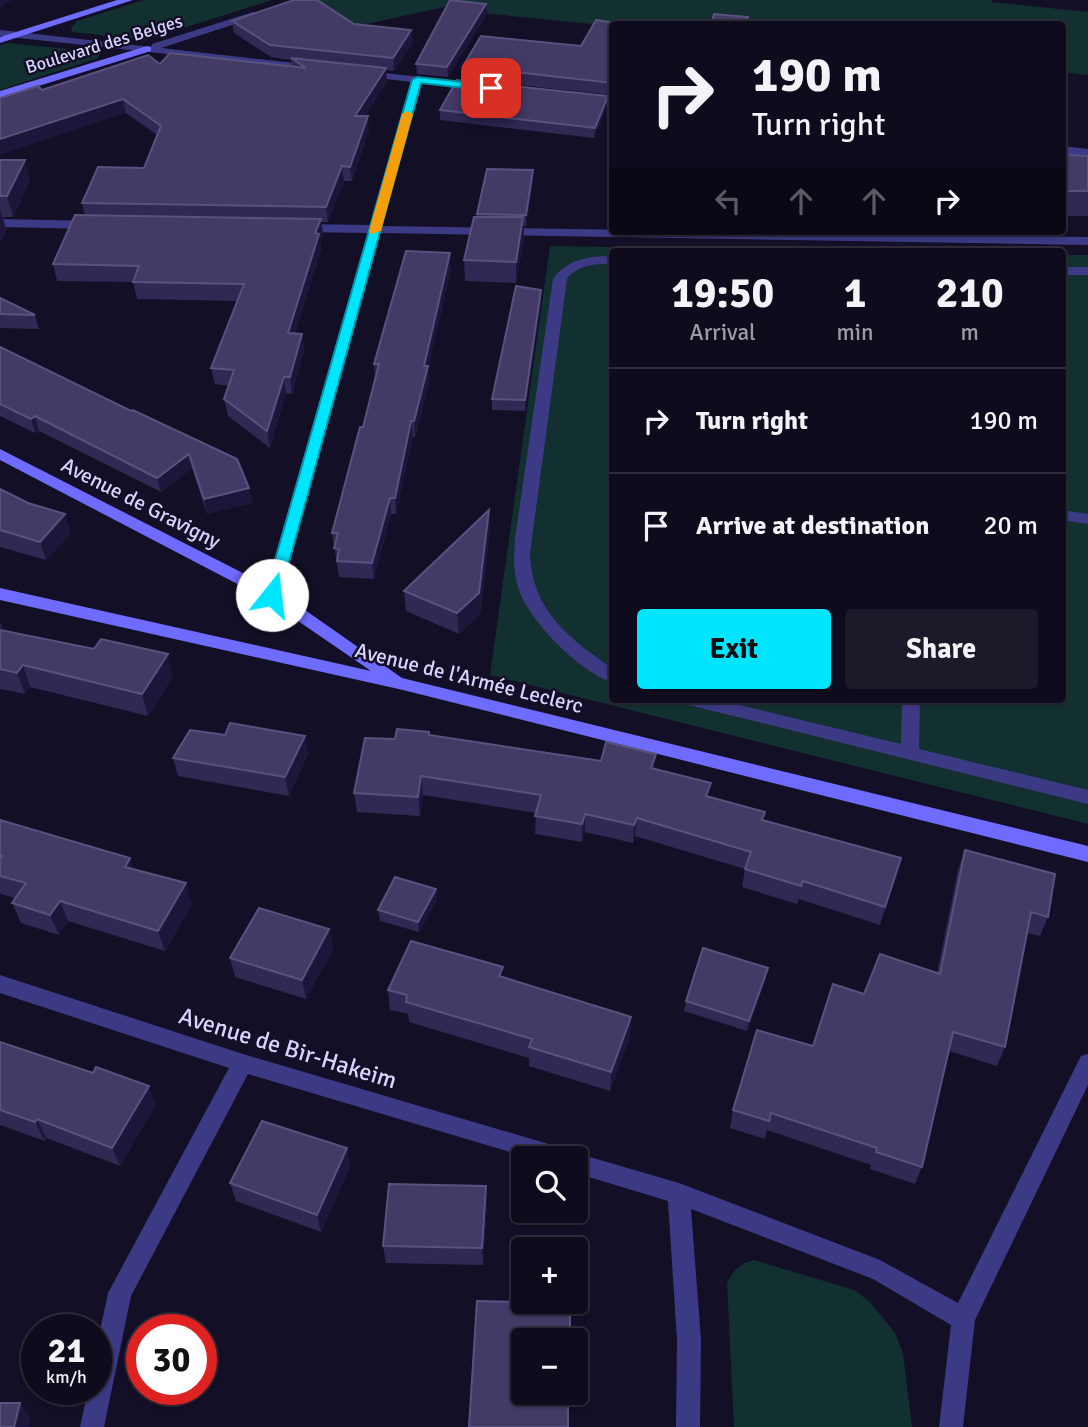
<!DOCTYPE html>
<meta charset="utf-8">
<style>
body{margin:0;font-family:Signika,sans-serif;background:#1c1929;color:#f1f3f6;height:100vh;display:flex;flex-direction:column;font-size:26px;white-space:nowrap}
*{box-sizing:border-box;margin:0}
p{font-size:23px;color:#9b9ba3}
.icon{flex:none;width:38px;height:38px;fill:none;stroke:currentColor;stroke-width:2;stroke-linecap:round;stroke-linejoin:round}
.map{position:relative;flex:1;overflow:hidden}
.drawer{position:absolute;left:609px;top:248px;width:457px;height:455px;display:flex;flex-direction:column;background:#0e0b1c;border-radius:7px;box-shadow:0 2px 5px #0004,0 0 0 2px #2e2b3b}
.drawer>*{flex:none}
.top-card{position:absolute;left:609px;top:21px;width:457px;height:214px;border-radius:7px;box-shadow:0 2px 5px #0004,0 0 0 2px #2e2b3b;background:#0e0b1c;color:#f1f3f6;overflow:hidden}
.tools{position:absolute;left:511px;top:1146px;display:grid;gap:14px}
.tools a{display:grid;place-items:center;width:77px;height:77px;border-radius:7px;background:#0e0b1c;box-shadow:0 2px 5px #0004,0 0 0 2px #2e2b3b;font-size:35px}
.speed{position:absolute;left:21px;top:1314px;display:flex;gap:14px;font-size:35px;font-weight:700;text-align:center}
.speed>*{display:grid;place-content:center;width:91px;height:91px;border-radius:50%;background:#0e0b1c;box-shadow:0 2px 5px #0004,0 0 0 2px #2e2b3b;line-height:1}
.speed small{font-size:18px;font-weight:400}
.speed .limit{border:10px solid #d22;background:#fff;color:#111}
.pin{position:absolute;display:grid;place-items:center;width:60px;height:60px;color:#fff;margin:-30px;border-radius:14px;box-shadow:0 4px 10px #0006}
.me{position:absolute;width:77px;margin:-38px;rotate:16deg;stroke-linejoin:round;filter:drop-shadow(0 0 5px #0008)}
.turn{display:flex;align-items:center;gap:24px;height:147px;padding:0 28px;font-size:32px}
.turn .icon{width:91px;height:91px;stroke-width:2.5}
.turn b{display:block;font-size:49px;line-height:60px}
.lanes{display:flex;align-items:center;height:66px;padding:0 28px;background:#0003;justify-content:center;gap:35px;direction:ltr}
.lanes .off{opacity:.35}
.eta{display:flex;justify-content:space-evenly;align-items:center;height:119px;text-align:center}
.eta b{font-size:42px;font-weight:700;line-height:49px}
.action{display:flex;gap:14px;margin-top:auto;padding:14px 28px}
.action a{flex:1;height:80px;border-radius:7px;background:#00e5ff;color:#111;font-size:28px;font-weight:700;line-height:80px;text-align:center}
.action a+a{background:#1c1929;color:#f1f3f6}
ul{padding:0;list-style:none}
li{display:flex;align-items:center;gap:21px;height:105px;padding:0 28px;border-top:2px solid #2e2b3b}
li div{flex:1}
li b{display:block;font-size:26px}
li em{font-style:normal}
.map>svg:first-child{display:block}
.green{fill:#12302f}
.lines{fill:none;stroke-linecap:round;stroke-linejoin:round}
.lane{fill:#3d3a85;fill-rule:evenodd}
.street{fill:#3d3a85;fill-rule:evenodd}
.secondary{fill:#6f6bff;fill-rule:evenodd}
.wall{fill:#312854}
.shaded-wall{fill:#1d163a}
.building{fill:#433a66;stroke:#5a527e;stroke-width:2}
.route{fill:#00e5ff;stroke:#0095a6;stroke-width:2}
.slow{fill:#f59e0b}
.labels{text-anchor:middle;stroke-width:5;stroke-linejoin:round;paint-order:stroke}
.far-street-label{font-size:18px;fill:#d9d4ff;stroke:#130f26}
.street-label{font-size:21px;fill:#d9d4ff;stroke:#130f26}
.near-street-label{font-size:24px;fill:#d9d4ff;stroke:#130f26}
</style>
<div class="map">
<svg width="1088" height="1427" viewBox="0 0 1088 1427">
<rect width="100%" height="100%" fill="#130f26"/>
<g class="green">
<path d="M144,0H272L146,40L72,32L71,28L77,21Z"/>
<path d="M299,0H991L992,2L1088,12V75L1062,72V24L612,26L451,10L453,5L344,29Z"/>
<path d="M7,43L99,52L100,53L98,58L0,90V45Z"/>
<path d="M550,246L902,252H612V700H1062V255H1088V824L490,675Z"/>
<path d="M754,1260L854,1290L870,1302L895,1333L903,1353L912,1427H734L727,1283C734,1269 740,1264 754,1260Z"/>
</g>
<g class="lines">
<g class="lane">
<path d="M612,256V264C595,264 579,264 567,279L530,553C531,609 569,639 612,668V682C579,672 528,620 518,587C513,571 514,554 515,538L553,279C567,259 589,256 612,256Z"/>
<rect x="1062" y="267" width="26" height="8"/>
<path d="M1062,510L1088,514V524L1062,520Z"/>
<path d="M684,700H719L901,744L902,700H920L919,749L1088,790V804L693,706L687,705Z"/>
</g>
<g class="street">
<path d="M253,12L257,13V17L161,48L313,65L317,66V70L0,36V30L151,47L152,44Z"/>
<path d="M365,71L477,83L483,86L477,89L422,83L382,226L1088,237V245L380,233L280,595L272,601L264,595L368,233L301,232L295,228L301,224L370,225L411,82L361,76L359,74Z"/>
<path d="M584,95L612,98V104L580,100L578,98Z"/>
<path d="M1062,146L1088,149V157L1062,154Z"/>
<path d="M0,219L94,221L100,225L94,229L0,227Z"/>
<path d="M0,975L243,1054L562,1148L571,1154L576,1153L679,1183L880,1260L958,1303L1081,1056L1088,1054V1085L975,1320L963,1427H939L951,1325L873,1279L691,1209L701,1340L700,1427H676L677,1340L668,1201L576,1173V1158H530L248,1074L131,1296L104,1427H80L88,1390H96V1349L108,1293L229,1068L0,993Z"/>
</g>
<g class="secondary">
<path d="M117,0H133L0,43V37Z"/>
<path d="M147,46L151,47V51L0,98V91Z"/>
<path d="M0,449L278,591L402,678L1088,846V862L403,690L0,600V588L371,671L266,599L0,460Z"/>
</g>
</g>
<g class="wall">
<path d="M486,4L487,13L448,77L417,74L416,64Z"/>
<path d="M232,21L354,24L411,30L412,43L394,71L386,70L387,82L365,116L369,130L352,181H344L328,222H321L323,235L320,242L321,250L295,333L302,334L304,351L292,394L286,393L270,448L228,416L224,399L229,386L215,384L211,368L238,301L137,299L133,282L57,281L53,264L85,215L82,203L144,168L157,135L126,113L42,90L160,64L292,66L291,60L271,57L234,33Z"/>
<path d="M622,24L612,95L464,79L463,66L581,46Z"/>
<path d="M607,106L594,138L440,120V110Z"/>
<path d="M1062,155L1088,156V216H1062Z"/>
<path d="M0,160L30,180L13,217H3L6,230L0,242Z"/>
<path d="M533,170V180L526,226H523L524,238L516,283L465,281L464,260L477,214Z"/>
<path d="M451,269L428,369L429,382L415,437H413L396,514H391L374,579L339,577L332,533L363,427L375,378L374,364Z"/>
<path d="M541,290V301L525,411L492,410V399Z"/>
<path d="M0,298L35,315L39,329L0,328Z"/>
<path d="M0,347L249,488L252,503L207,514L192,468L161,492L39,431L35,433L0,416Z"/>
<path d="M0,489L71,533L46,560L0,547Z"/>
<path d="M489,510L490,531L480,614L459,634L406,611L404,591Z"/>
<path d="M0,622L4,631L173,676L148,716L30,687L25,694L0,689Z"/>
<path d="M225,735L305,736L308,754L289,796L178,776L173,758Z"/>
<path d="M430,735L601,761L656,754L654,768L709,797L764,820L901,858L880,925L799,899L797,904L742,887L745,869L635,836L633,843L585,832L582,842L535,834L536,813L423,795L420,816L357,812L354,793Z"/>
<path d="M0,820L134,869L192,904L165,951L68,921L59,935L21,923L12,903L15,898L1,894L0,892Z"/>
<path d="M965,850L1048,917L1040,936L1027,933L1005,1047L997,1066L949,1051L922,1167L915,1184L870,1169L871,1165L767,1130L765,1139L730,1128L733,1110L813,1046L864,994L937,973L958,870Z"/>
<path d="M436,889L437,900L419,932L380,921L378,910Z"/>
<path d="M329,929L333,949L306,999L235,977L230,958Z"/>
<path d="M503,977L631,1017L630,1036L610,1091L529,1066V1058L409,1022L408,1014L390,1010L388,990Z"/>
<path d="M766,978L747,1031L684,1011L686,1001Z"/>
<path d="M0,1042L156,1104L120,1166L46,1138L45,1141L0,1125Z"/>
<path d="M347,1148L350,1167L321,1232L236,1201L230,1183Z"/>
<path d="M487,1204L483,1265L386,1263L383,1246Z"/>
</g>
<g class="shaded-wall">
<path d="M0,0H14L7,2L0,9Z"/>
<path d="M486,4L487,13L448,77L447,67Z"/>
<path d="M411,30L412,43L394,71L393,58Z"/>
<path d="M386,68L387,82L356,130L355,116Z"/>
<path d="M608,96L607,106L594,138L595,128Z"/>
<path d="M123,99L126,113L0,155V139Z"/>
<path d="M368,116L369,130L352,181L350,167Z"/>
<path d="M25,160L30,180L13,217L7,196Z"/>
<path d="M342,166L344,181L328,222L326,207Z"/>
<path d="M533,170V180L526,226V215Z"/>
<path d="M0,209L6,230L0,242Z"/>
<path d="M523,217L524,238L516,283V262Z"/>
<path d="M321,219L323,235L320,242L321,250L290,349L288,333L315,233Z"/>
<path d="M450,253L451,269L428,369L429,382L415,437L414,421L424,366Z"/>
<path d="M541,290V301L525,411V400Z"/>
<path d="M302,334L304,351L292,394L290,377Z"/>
<path d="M284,377L286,393L270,448L267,431Z"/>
<path d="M35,416L39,431L35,433L31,419Z"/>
<path d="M411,421L413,437L396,514L395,498Z"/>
<path d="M189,454L192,468L161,492L157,478Z"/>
<path d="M249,488L252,503L207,514L204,499Z"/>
<path d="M390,498L391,514L374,579L372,563Z"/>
<path d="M489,510L490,531L480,614L459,634L457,613Z"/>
<path d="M65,514L71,533L46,560L40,542Z"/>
<path d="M1,622L9,643L0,641Z"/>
<path d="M168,654L173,676L148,716L142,694Z"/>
<path d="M23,665L30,687L25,694L17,673Z"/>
<path d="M305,736L308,754L289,796L285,777Z"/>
<path d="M656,754L654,772L651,768Z"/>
<path d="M421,776L423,795L420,816L418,797Z"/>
<path d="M585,814V832L582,842V824Z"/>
<path d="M637,818L635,836L633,843L634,825Z"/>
<path d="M130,858L137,879L125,867Z"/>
<path d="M901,858L896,876L880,925L885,907Z"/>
<path d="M186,883L192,904L165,951L158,931Z"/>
<path d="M436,889L437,900L419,932L418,922Z"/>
<path d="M60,901L68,921L59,935L50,915Z"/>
<path d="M329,929L333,949L306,999L302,980Z"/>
<path d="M768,968L766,978L747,1031L749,1021Z"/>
<path d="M631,1017L630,1036L610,1091L611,1072Z"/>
<path d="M149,1086L156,1104L120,1166L112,1148Z"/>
<path d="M37,1119L46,1138L45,1141L35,1122Z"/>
<path d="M347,1148L350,1167L321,1232L317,1215Z"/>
<path d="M486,1186L487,1204L483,1265L482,1248Z"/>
<path d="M20,1403L31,1418L29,1427H14Z"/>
</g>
<g class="building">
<path d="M294,0H317L354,24L411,30L393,58L270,45L232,21Z"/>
<path d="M450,0L486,4L447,67L416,64Z"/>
<path d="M714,14L748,17L745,24H711Z"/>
<path d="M596,20L622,24H612V83L463,66L481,36L581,46Z"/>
<path d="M170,53L306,68L291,58L386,68L355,116H368L350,167L342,166L326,207L82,203L98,167L144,168L161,126L123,99L0,139V98L38,86L42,90L148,55L160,64Z"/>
<path d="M457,80L608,96L595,128L440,110Z"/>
<path d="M1062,155L1088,156V191H1062Z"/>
<path d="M0,160H25L7,196H0Z"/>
<path d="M487,169L533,170L526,215L477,214Z"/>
<path d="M75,215L321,219L315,233L319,234L288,333L302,334L290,377H284L267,431L224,399L234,370L211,368L244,284L133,282L139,266L53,264Z"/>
<path d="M474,217H523L516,262L464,260Z"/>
<path d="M406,251L450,253L424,366H428L414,421H411L395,498H390L372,563L337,561L339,549L334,548L338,533H332L360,427H363L379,364H374Z"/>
<path d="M516,286L541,290L525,400L492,399Z"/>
<path d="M0,298L35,315L0,314Z"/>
<path d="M0,347L131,411L133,410L237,459L249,488L204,499L189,454L157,478L35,416L31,419L0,404Z"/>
<path d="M0,489L28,503L65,514L40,542L0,530Z"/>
<path d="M489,510L479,593L457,613L404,591Z"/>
<path d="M0,630L94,649L101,639L168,654L142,694L23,665L17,673L0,669Z"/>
<path d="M230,723L305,736L285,777L173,758L190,730L225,735Z"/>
<path d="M397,729L429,732V735L601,761L606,742L656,754L651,768L711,783L706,796L765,812L762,820L901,858L885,907L803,881L801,886L745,869L751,852L637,818L634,825L585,814L582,824L535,816L541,795L421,776L418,797L354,793L365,738L395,739Z"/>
<path d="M0,820L130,858L125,867L186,883L158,931L60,901L50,915L12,903L26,883L0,876V859L2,856H0Z"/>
<path d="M965,850L1055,874L1048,917L1031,912L1005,1047L953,1032L922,1167L876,1152L877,1148L771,1113L769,1121L733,1110L757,1030L813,1046L833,984L864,994L880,954L940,974Z"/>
<path d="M395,877L436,889L418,922L378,910Z"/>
<path d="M259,908L329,929L302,980L230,958Z"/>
<path d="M411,941L503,967L499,976L631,1017L611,1072L529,1047L532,1039L406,1002L407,995L388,990Z"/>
<path d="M703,948L768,968L749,1021L686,1001Z"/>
<path d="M0,1042L93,1073L96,1067L149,1086L112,1148L37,1119L35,1122L0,1110Z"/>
<path d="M262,1121L347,1148L317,1215L230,1183Z"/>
<path d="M389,1184L486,1186L482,1248L383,1246Z"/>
<path d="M477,1301L570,1303V1340H523V1393H568V1427H469Z"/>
<path d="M0,1403H20L14,1427H0Z"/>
</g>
<path class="route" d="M417,77L491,85L496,88L491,91L421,83L280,595L272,600L265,595L412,80Z"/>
<path class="slow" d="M407,111L413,114L381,231L371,234L369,231L402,114Z"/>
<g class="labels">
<g class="far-street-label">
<text transform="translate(104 44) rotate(-17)" y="6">Boulevard des Belges</text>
</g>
<g class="street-label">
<text transform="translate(141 503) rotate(27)" y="7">Avenue de Gravigny</text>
<text transform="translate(469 678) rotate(14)" y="7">Avenue de l'Armée Leclerc</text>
</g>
<g class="near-street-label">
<text transform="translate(288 1048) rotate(17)" y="8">Avenue de Bir-Hakeim</text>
</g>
</g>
</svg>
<div class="tools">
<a><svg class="icon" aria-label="search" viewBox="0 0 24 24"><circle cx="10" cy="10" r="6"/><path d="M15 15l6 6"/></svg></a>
<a>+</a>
<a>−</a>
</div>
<div class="speed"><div>21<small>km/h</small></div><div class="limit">30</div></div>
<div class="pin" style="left:491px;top:88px;background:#d93025"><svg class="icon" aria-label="arrive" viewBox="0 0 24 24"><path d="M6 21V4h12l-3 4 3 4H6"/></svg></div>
<svg class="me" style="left:272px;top:595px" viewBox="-20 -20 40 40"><circle r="19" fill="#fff"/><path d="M0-13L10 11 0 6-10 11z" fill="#00e5ff"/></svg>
<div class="top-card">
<div class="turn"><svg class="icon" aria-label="right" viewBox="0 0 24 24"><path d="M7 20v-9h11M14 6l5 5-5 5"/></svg><div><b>190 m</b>Turn right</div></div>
<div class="lanes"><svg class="icon off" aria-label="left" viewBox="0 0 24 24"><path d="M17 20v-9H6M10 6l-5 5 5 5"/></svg><svg class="icon off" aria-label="ahead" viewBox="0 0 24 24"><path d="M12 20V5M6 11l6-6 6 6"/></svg><svg class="icon off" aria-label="ahead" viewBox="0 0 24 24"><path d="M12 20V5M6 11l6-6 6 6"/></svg><svg class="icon" aria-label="right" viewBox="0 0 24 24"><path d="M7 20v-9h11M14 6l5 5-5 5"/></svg></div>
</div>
<section class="drawer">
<div class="eta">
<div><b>19:50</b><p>Arrival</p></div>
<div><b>1</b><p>min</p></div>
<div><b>210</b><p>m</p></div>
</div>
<ul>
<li><svg class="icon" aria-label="right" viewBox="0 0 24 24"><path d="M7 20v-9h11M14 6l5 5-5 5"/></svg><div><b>Turn right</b></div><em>190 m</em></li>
<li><svg class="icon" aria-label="arrive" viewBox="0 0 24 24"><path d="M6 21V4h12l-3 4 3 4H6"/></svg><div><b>Arrive at destination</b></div><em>20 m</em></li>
</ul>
<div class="action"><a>Exit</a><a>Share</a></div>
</section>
</div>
